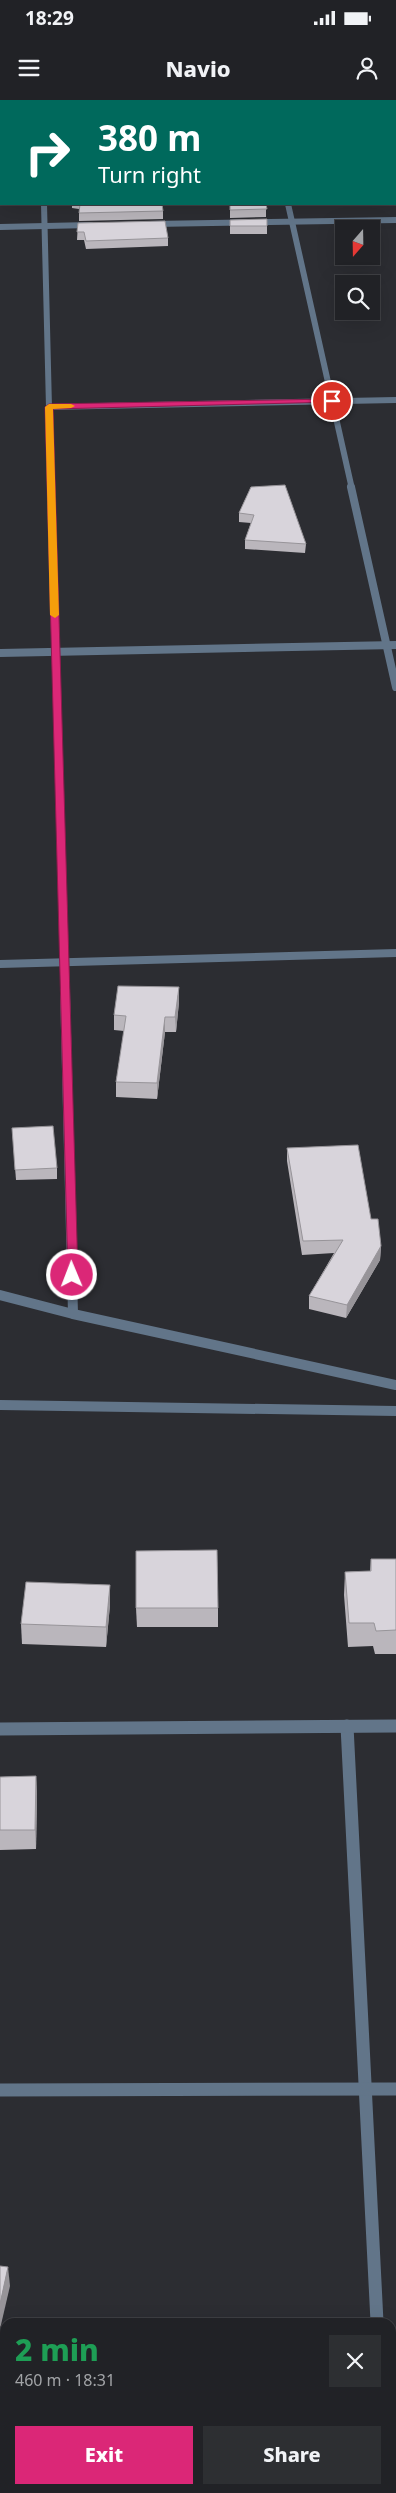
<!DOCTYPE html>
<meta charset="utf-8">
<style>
body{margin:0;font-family:"Noto Sans",sans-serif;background:#2d2f32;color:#f1f3f6;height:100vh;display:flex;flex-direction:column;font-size:19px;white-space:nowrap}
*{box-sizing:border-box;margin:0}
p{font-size:16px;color:#a2a4a7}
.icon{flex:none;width:28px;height:28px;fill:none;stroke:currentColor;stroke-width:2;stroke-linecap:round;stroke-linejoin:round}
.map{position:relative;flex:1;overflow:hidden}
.drawer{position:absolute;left:0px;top:2218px;width:396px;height:176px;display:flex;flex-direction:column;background:#212226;border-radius:15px 15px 0 0;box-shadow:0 5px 20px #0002,0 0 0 1px #3e3f43}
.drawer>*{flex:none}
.guide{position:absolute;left:0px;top:0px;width:396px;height:105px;box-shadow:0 5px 20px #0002,0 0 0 1px #3e3f43;background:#00695c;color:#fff;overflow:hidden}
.needle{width:32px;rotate:200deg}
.fabs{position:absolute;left:335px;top:120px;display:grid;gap:10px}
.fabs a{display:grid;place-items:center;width:45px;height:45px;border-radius:0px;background:#212226;box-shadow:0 5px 20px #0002,0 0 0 1px #3e3f43;font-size:25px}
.pin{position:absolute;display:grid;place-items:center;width:42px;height:42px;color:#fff;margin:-21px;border:2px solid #fff;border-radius:50%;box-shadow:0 1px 5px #0007}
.me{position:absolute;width:55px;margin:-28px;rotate:359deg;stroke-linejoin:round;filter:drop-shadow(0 0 4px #0008)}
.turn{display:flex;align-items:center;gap:18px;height:105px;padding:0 15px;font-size:22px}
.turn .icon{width:65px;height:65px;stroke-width:2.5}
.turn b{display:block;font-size:35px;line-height:42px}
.round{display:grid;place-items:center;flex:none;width:52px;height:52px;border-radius:0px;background:#2d2f32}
.summary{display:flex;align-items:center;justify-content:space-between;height:85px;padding:0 15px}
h1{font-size:30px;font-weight:800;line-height:38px;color:#1e9e55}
.primary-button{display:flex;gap:10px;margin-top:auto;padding:10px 15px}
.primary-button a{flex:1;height:58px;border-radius:0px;background:#db2777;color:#fff;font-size:20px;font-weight:800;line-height:58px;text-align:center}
.primary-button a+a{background:#2d2f32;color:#f1f3f6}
.status{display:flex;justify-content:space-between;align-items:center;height:35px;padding:0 25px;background:#212226;direction:ltr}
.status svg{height:14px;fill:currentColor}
header{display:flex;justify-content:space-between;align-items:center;height:65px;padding:0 15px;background:#212226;font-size:22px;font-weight:800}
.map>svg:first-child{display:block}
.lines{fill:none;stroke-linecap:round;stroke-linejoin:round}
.minor-far3{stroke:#627589;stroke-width:6}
.minor-far2{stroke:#627589;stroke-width:8}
.minor-far1{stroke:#627589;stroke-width:10}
.minor{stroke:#627589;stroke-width:13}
.tertiary{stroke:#627589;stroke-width:10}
.wall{fill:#bab6bc}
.shaded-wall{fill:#979499}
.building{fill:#d8d4db;stroke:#979499}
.route{fill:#db2777;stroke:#8e194d}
.slow{fill:#f59e0b}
</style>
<div class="status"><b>18:29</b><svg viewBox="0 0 49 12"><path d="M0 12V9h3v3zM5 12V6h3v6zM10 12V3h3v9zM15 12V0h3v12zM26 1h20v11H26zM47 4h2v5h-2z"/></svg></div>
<header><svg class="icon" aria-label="menu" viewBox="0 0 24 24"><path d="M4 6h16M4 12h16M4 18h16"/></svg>Navio<svg class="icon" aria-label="person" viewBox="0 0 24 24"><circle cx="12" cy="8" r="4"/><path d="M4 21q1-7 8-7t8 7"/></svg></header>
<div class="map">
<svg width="396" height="2393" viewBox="0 0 396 2393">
<rect width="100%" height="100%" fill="#2c2d32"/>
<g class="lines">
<g class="minor-far3">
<path d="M44,104L51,389"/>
<path d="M288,104L352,389"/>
<path d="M153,124L396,120"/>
<path d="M0,127L91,125"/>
<path d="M49,307L396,300"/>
</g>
<g class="minor-far2">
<path d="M51,387L65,892"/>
<path d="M351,387L396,587"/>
<path d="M0,553L396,545"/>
<path d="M0,864L396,853"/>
</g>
<g class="minor-far1">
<path d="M65,891L73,1214"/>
<path d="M0,1305L396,1311"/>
</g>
<g class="minor">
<path d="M347,1626L377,2222"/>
<path d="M0,1629L396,1626"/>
<path d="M0,1990L396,1989"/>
<path d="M386,2389V2393"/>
</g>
<path class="tertiary" d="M0,1195L73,1214L396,1285"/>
</g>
<g class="wall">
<path d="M346,0H396V74H395V1H346Z"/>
<path d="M72,104H162L163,111V119L79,121V109L72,108Z"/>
<path d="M230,104H266V117L230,118Z"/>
<path d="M267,119V134H230V120Z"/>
<path d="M78,123L168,138V146L86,149L84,140H77Z"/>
<path d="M251,387L306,444L305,453L245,449V440L251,423L239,422V413Z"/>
<path d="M179,902L176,932H165L157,999L116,997V982L124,931L114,930V915Z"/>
<path d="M12,1028L57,1068V1079L16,1080Z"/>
<path d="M287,1048L371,1119L381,1146L380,1160L346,1218L309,1209V1196L334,1153L302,1155L287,1061Z"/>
<path d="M371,1459H396V1554H375L373,1546L348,1547L344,1495L345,1472L370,1471Z"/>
<path d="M110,1505L106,1547L22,1544L21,1524Z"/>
<path d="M136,1508H218V1527H137Z"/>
<path d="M36,1676L37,1696L36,1749L0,1750V1677Z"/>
</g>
<g class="shaded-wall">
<path d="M179,887V902L176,932L175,917Z"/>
<path d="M165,917V932L157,999V983Z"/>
<path d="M381,1146L380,1160L346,1218L347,1205Z"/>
<path d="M110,1485V1505L106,1547V1527Z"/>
<path d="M36,1676L37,1696L36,1749L35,1730Z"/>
<path d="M8,2167L10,2186L0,2229V2204Z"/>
</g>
<g class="building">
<rect x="170" y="0" width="72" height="1"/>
<path d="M347,0H396V66H395V1H348Z"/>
<path d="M80,104H162L163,111L79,113Z"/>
<path d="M230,104H266L267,109L230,110Z"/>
<path d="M267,119V126H230V120Z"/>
<path d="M165,121L168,138L86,141L84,132H77L78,123Z"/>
<path d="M285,385L306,444L245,440L254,415L239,413L251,387Z"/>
<path d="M118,886L179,887L175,917H165L157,983L116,982L126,916L114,915Z"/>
<path d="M53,1026L57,1068L15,1070L12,1028Z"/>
<path d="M358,1045L371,1119H378L381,1146L347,1205L309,1196L343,1140L303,1141L287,1048Z"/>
<path d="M217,1450L218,1508H136V1451Z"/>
<path d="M371,1459H396V1530L376,1531L374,1523H349L345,1472L371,1471Z"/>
<path d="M26,1482L110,1485L106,1527L21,1524Z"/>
<path d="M36,1676L35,1730H0V1677Z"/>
<path d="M0,2166L8,2167L0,2204Z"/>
</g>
<path class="route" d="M332,299H335V302L53,309L78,1175L72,1178L68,1177L45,307L49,304Z"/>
<path class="slow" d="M49,304H71L75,306L71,308L53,309L59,515L55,518L50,515L45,307Z"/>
</svg>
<div class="fabs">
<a><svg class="needle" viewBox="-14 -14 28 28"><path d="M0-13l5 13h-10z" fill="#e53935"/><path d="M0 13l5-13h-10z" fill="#a2a4a7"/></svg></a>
<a><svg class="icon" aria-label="search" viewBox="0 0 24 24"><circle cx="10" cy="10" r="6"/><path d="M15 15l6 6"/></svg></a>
</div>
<div class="pin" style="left:332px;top:301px;background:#d93025"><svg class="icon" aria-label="arrive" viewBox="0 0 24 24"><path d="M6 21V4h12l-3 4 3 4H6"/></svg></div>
<svg class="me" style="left:72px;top:1175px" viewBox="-20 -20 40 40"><circle r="17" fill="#db2777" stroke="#fff" stroke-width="3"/><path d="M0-11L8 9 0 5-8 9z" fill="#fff"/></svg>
<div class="guide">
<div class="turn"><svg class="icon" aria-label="right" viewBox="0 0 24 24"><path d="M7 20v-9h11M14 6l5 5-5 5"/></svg><div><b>380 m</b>Turn right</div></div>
</div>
<section class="drawer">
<div class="summary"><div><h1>2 min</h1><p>460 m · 18:31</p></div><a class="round"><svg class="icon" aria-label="close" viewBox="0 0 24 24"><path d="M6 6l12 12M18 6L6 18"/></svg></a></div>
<div class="primary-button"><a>Exit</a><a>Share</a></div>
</section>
</div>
